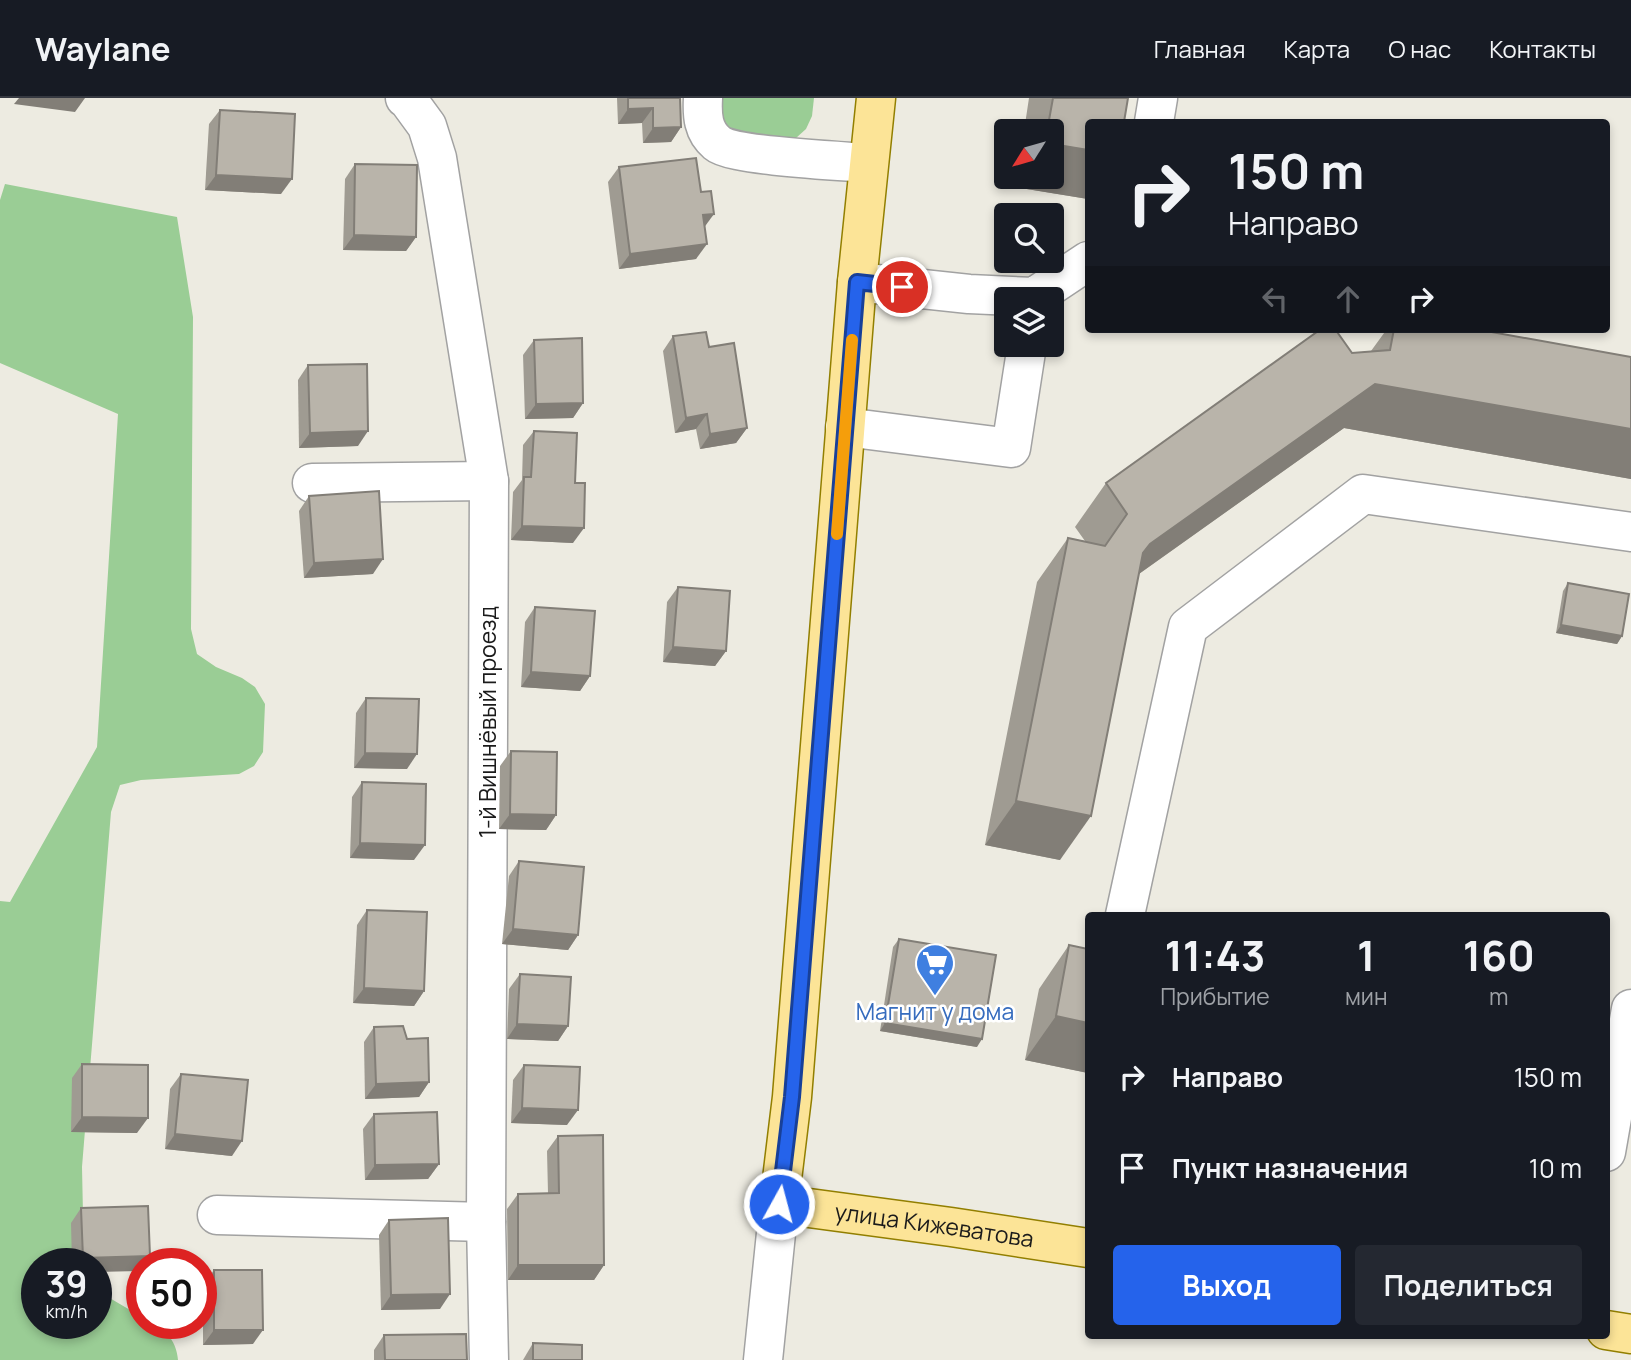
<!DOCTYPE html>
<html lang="ru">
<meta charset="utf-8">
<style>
body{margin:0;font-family:Manrope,sans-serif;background:#242831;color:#f1f3f6;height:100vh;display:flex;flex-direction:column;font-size:26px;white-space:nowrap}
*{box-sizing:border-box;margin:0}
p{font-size:23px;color:#9ea1a6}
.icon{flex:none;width:38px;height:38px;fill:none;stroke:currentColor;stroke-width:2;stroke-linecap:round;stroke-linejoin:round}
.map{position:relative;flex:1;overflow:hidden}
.side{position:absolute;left:1085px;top:814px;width:525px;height:427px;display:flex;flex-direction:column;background:#171b24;border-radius:7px;box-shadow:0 4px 10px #0003}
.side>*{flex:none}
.top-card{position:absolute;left:1085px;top:21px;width:525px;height:214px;border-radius:7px;box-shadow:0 4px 10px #0003;background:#171b24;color:#f1f3f6;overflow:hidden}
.needle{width:46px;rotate:233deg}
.tools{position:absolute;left:994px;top:21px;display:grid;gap:14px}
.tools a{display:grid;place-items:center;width:70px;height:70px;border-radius:7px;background:#171b24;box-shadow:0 4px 10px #0003;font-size:35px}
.speed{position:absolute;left:21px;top:1150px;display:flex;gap:14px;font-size:35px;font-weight:700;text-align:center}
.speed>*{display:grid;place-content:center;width:91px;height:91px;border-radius:50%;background:#171b24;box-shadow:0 4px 10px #0003;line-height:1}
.speed small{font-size:18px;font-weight:400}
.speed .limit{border:10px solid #d22;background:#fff;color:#111}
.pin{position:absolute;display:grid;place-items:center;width:60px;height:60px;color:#fff;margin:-30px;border:4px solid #fff;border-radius:50%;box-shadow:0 2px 7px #0007}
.me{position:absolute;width:77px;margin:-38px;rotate:7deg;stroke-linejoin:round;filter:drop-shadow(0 0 5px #0008)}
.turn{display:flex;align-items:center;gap:24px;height:147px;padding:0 28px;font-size:32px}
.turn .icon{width:91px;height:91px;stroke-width:2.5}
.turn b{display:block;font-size:49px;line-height:60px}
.lanes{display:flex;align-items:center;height:66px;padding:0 28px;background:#0003;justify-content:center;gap:35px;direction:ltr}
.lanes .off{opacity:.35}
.eta{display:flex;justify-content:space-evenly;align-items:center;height:119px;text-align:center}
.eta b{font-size:42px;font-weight:700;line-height:49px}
.button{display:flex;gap:14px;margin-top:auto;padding:14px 28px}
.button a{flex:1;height:80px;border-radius:7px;background:#2563eb;color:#fff;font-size:28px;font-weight:700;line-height:80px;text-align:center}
.button a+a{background:#242831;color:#f1f3f6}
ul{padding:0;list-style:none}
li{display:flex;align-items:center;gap:21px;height:91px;padding:0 28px}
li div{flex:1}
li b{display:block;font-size:26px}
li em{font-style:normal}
header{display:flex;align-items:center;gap:42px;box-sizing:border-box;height:98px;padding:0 35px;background:#171b24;border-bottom:2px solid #363941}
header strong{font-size:33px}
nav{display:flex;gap:38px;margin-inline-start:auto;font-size:24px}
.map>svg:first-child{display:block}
.forest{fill:#9acd95}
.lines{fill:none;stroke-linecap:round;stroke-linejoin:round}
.minor-casing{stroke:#a2a2a2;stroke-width:41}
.major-casing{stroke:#927f00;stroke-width:41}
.minor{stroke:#fff;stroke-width:38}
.major{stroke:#fce497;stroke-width:38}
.wall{fill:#9f9b92}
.shaded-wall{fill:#827e77}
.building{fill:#b9b4aa;stroke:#827e77;stroke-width:2}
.route-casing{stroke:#184099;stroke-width:18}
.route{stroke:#2563eb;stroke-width:12}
.slow{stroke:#f59e0b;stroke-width:12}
.labels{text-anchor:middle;stroke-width:5;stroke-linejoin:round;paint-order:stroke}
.street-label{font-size:23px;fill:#1b1b1b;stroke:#fff}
.shop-label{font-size:23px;fill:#366cbe;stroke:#fff}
</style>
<header>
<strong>Waylane</strong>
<nav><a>Главная</a><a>Карта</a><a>О нас</a><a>Контакты</a></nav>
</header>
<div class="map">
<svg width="1631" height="1262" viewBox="0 0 1631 1262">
<rect width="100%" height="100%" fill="#edebe1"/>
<g class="forest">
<path d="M717,0H814L812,18L806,31L796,40L785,44L725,32Z"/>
<path d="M5,86L177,119L193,219L191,531L197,556L216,569L242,580L255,589L265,606L263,654L254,668L239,676L141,682L120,687L111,714L82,1069L84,1165L37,1166V1225H96V1192L142,1219V1225C162,1225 177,1242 178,1262H0V803L10,804L97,649L118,316L0,265V102Z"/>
</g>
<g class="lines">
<defs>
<g id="minor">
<path d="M405,0L408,2L427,28L437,60L489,383L486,1124L489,1262"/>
<path d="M703,0C702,18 703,33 717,45C732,58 843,63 868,65"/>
<path d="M1154,24L1158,0"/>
<path d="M857,184L969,196L1034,199L1088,163"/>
<path d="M845,329L1011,350L1027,247"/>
<path d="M312,385L489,383"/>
<path d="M1125,817L1188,529L1363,396L1631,434"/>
<path d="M1606,1054L1631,911"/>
<path d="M217,1117L486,1124"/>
<path d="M763,1262L779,1106"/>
</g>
<g id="major">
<path id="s1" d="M876,0L857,184L792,999L779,1106L951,1129L1088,1150"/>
<path d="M1606,1232L1631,1236"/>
</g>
</defs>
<use href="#minor" class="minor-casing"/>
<use href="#major" class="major-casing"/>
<use href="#minor" class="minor"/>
<use href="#major" class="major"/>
</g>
<g class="wall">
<path d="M617,0H680L681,29L671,44L643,45L642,25L618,26Z"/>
<path d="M1029,0H1128L1088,24V101L1014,89L1016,79H1052V33H1024Z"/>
<path d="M220,12L281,96L205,92L209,26Z"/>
<path d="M355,66L416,139L406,153L343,152L345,81Z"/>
<path d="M619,69L705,129L696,161L619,171L608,84Z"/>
<path d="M1387,231H1475L1631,259V381L1344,330L1139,476L1060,762L985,747L1037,484L1068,440L1085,443L1075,429L1106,385L1352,255L1371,253Z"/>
<path d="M673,238L709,249L747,330L736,345L700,351L696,331L675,335L663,253Z"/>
<path d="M534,242L583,305L573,320L525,321L523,257Z"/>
<path d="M308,267L358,348L299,350L298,282Z"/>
<path d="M534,333L573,445L511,442L513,394L522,382L523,347Z"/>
<path d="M309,398L373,476L304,480L299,413Z"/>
<path d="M1568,485L1622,538L1617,546L1556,535L1563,493Z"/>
<path d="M678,489L726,553L715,568L663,564L667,504Z"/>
<path d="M535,509L590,578L580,593L521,589L525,524Z"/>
<path d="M366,600L407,671L354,670L356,615Z"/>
<path d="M511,653L556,717L546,732L499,731L500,668Z"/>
<path d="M362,684L414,762L350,760L352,699Z"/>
<path d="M519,763L578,837L568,852L502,846L509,778Z"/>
<path d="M367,812L424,893L414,908L353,905L357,827Z"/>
<path d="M899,841L977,949L880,933L893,849Z"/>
<path d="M1069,847L1088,851V975L1025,962L1039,891Z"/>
<path d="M520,876L568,928L558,943L507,941L509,891Z"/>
<path d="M374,929L407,941L429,984L419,999L365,1001L364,944Z"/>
<path d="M82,966L137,1035L71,1034L72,980Z"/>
<path d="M524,967L567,1027L511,1025L513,982Z"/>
<path d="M181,976L232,1058L165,1051L170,991Z"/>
<path d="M374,1016L439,1066L428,1081L365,1082L363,1031Z"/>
<path d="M558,1038L604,1167L594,1182H508L507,1111L518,1096L548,1095L547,1053Z"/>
<path d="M81,1110L142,1166V1169L139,1173L96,1166H72L71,1125Z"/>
<path d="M389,1122L440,1211L381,1212L379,1137Z"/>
<path d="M214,1172L253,1246L203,1247V1187Z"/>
<path d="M384,1237L467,1262H374V1252Z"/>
<path d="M533,1245L582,1262H523Z"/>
</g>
<g class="shaded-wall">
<path d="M19,0H85L75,14L14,6Z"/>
<path d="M653,10L642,25L618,26L628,11Z"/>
<path d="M681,29L671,44L643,45L653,30Z"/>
<path d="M1052,46L1088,52V101L1014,89L1022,79H1052Z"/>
<path d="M216,77L292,81L281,96L205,92Z"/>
<path d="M714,116L703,131V117Z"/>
<path d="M354,137L416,139L406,153L343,152Z"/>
<path d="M707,146L696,161L619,171L630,156Z"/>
<path d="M1375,286L1631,331V381L1344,330L1119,490L1150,446Z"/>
<path d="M583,305L573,320L525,321L536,306Z"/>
<path d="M707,316L696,331L675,335L686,320Z"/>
<path d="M747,330L736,345L700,351L710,336Z"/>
<path d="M368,333L358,348L299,350L310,335Z"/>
<path d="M522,428L584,430L573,445L511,442Z"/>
<path d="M383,461L373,476L304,480L314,465Z"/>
<path d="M1561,527L1622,538L1617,546L1556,535Z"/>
<path d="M673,549L726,553L715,568L663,564Z"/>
<path d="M531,574L590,578L580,593L521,589Z"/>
<path d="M365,655L417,656L407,671L354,670Z"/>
<path d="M1016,703L1091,718L1060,762L985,747Z"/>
<path d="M510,716L556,717L546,732L499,731Z"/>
<path d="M360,745L425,747L414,762L350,760Z"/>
<path d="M513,831L578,837L568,852L502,846Z"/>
<path d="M364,890L424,893L414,908L353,905Z"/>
<path d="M1056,918L1088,925V975L1025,962Z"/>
<path d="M885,925L982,941L977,949L880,933Z"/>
<path d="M517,926L568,928L558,943L507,941Z"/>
<path d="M429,984L419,999L365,1001L376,986Z"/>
<path d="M522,1010L578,1012L567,1027L511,1025Z"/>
<path d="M82,1019L148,1020L137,1035L71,1034Z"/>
<path d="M175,1036L242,1043L232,1058L165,1051Z"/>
<path d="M439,1066L428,1081L365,1082L375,1067Z"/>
<path d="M150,1158L144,1166H142V1169L139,1173L96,1174V1166H79L83,1160Z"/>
<path d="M518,1167H604L594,1182H508Z"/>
<path d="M450,1196L440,1211L381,1212L391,1197Z"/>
<path d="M214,1232H263L253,1246L203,1247Z"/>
</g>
<g class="building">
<path d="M628,0H680L681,29L653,30V10L628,11Z"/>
<path d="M1053,0H1128L1124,24H1088V52L1052,46V33H1047Z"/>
<path d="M220,12L295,16L292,81L216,77Z"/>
<path d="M696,60L701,94L711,93L714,116L703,117L707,146L630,156L619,69Z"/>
<path d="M355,66L417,67L416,139L354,137Z"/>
<path d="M1321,231H1335L1352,255L1390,252L1394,231H1475L1631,259V331L1375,286L1150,446L1143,455L1091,718L1016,703L1068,440L1105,448L1127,416L1106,385Z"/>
<path d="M706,234L709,249L734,245L747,330L710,336L707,316L686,320L673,238Z"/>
<path d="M582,240L583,305L536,306L534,242Z"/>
<path d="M367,266L368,333L310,335L308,267Z"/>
<path d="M534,333L577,335L575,385H585L584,430L522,428L524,379H531Z"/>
<path d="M379,393L383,461L314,465L309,398Z"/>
<path d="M1568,485L1629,496L1622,538L1561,527Z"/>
<path d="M678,489L730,493L726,553L673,549Z"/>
<path d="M535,509L595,513L590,578L531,574Z"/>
<path d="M366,600L419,601L417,656L365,655Z"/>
<path d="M511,653L557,654L556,717L510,716Z"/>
<path d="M362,684L426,686L425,747L360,745Z"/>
<path d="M519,763L584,769L578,837L513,831Z"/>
<path d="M367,812L427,814L424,893L364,890Z"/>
<path d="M899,841L996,857L982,941L885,925Z"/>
<path d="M1069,847L1088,851V925L1056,918Z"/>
<path d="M520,876L571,879L568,928L517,926Z"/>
<path d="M403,928L407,941L428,940L429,984L376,986L374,929Z"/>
<path d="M82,966L148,967V1020L82,1019Z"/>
<path d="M524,967L580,969L578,1012L522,1010Z"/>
<path d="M181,976L248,982L242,1043L175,1036Z"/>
<path d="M437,1014L439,1066L375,1067L374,1016Z"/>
<path d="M603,1037L604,1167H518V1096L559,1095L558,1038Z"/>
<path d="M148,1108L150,1158L83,1160L81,1110Z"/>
<path d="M448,1120L450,1196L391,1197L389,1122Z"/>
<path d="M214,1172H262L263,1232H214Z"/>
<path d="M466,1236L467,1262H385L384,1237Z"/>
<path d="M533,1245L582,1247V1262H533Z"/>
</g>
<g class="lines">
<defs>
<path id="route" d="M779,1106L792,999L857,184L902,189"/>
</defs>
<use href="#route" class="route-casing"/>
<use href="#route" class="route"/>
<path class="slow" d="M837,436L852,242"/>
</g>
<defs>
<symbol id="supermarket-pin" viewBox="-11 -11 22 30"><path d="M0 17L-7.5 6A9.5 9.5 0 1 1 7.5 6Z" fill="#3f7fe0" stroke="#fff"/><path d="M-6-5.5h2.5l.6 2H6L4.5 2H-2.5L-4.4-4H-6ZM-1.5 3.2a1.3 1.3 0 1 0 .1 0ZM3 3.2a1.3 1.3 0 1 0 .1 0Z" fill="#fff"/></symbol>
</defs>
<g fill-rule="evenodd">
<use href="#supermarket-pin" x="913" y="843" width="44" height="60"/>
</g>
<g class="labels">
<g class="street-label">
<text transform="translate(488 624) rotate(-90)" y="8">1-й Вишнёвый проезд</text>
<text dy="8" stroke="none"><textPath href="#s1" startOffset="1267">улица Кижеватова</textPath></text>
</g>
<g class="shop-label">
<text x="935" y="922">Магнит у дома</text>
</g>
</g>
</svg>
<div class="tools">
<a><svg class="needle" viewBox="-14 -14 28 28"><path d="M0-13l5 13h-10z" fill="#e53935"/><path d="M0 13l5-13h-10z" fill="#9ea1a6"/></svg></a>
<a><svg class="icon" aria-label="search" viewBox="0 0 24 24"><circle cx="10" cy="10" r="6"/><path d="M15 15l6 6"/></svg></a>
<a><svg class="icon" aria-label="layers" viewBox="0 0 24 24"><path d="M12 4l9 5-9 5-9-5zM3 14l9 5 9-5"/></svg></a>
</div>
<div class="speed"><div>39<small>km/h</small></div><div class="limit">50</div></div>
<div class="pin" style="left:902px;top:189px;background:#d93025"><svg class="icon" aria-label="arrive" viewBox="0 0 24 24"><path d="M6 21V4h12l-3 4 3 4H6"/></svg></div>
<svg class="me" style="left:779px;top:1106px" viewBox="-20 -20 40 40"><circle r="17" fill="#2563eb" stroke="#fff" stroke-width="3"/><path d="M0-11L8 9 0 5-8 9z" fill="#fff"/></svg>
<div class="top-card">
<div class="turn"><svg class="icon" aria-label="right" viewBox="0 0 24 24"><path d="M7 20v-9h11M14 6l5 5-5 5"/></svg><div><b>150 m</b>Направо</div></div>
<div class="lanes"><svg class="icon off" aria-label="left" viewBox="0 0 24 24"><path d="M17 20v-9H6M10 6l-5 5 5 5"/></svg><svg class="icon off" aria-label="ahead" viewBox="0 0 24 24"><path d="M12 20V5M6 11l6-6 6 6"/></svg><svg class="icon" aria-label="right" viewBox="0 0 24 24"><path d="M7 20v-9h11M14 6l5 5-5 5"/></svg></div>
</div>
<section class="side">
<div class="eta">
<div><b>11:43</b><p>Прибытие</p></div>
<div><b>1</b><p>мин</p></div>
<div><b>160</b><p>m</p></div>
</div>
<ul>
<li><svg class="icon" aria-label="right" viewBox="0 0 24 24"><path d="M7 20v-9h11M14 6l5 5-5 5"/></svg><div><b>Направо</b></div><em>150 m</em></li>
<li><svg class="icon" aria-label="arrive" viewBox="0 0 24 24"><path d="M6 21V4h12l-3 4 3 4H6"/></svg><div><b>Пункт назначения</b></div><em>10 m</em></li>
</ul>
<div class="button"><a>Выход</a><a>Поделиться</a></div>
</section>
</div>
